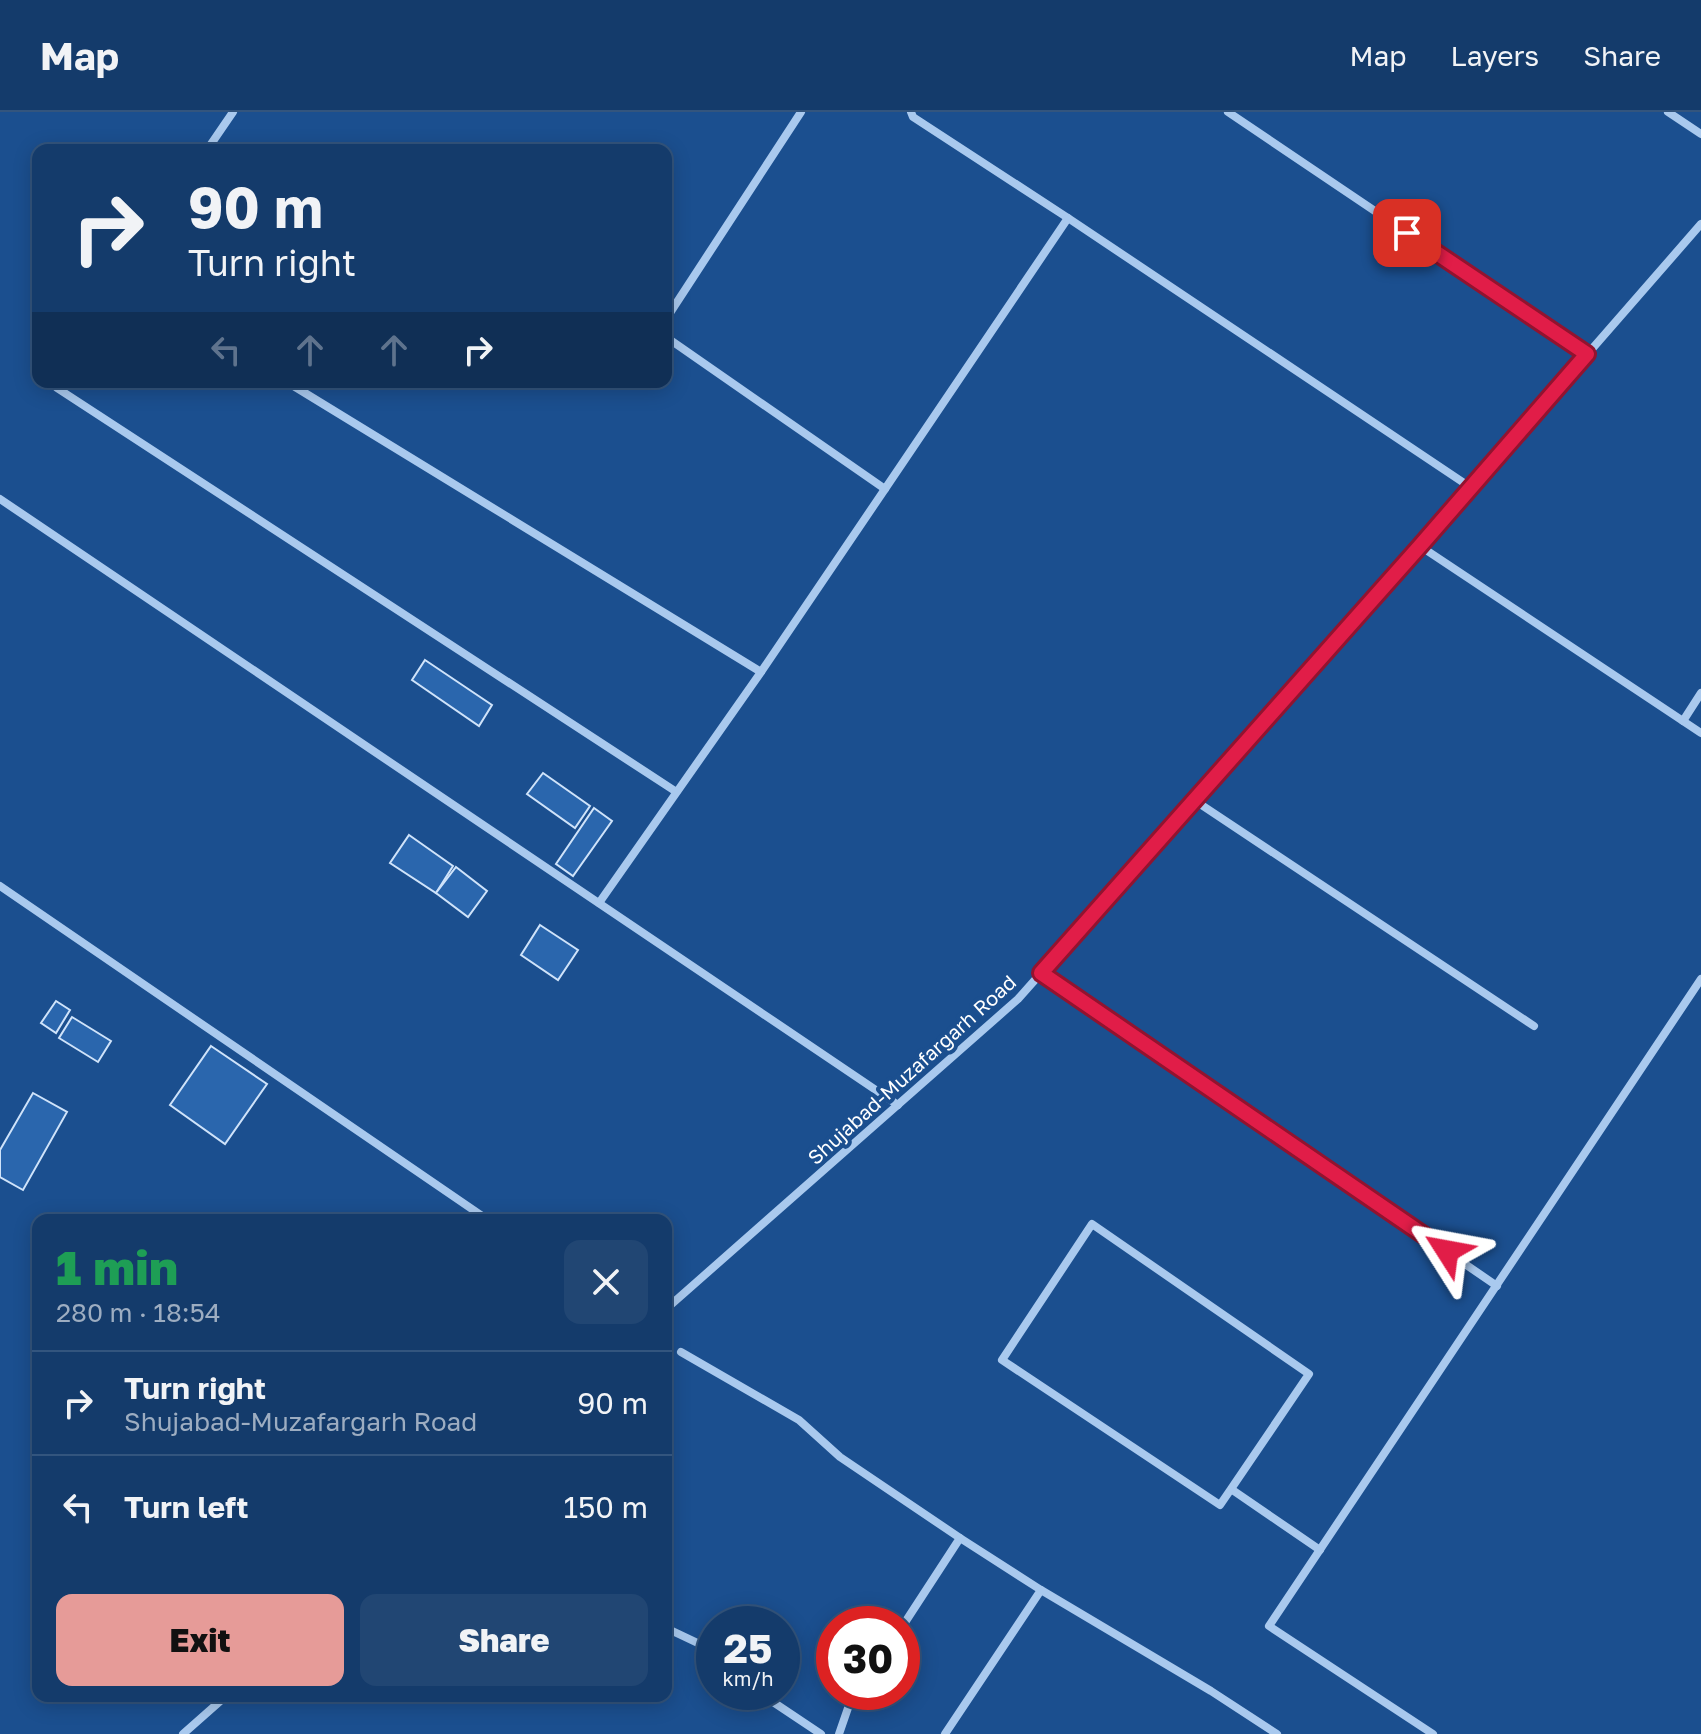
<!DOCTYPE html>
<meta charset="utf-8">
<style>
body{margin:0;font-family:"Golos Text",sans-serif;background:#214673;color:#f1f3f6;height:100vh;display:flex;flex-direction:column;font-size:30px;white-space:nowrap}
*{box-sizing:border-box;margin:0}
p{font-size:26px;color:#9dadc1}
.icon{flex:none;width:44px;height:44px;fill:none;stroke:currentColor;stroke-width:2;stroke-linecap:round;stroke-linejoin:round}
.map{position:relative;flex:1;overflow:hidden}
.panel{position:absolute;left:32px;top:1102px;width:640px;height:488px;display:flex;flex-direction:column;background:#143b6b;border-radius:16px;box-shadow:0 4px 20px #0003,0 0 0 2px #33557e}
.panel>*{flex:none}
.banner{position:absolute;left:32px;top:32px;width:640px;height:244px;border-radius:16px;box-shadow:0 4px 20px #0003,0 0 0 2px #33557e;background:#143b6b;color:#f1f3f6;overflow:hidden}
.speed{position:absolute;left:696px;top:1494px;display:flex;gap:16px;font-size:40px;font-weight:700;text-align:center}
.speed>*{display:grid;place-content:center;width:104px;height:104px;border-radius:50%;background:#143b6b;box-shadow:0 4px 20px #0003,0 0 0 2px #33557e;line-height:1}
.speed small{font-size:20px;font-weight:400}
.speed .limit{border:12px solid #d22;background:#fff;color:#111}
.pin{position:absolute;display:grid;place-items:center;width:68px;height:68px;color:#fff;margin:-34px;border-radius:16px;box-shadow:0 4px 12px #0006}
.me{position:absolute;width:88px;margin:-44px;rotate:304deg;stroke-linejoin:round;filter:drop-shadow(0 0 6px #0008)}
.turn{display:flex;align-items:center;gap:28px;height:168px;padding:0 24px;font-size:36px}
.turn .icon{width:104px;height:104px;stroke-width:2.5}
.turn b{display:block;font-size:56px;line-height:68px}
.lanes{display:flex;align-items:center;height:76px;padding:0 24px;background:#0003;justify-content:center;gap:40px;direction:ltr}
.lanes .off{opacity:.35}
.round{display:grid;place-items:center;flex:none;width:84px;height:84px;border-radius:16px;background:#214673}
.summary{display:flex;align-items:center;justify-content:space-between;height:136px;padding:0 24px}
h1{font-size:48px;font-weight:800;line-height:60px;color:#1e9e55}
.button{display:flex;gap:16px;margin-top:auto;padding:16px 24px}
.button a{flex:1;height:92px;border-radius:16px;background:#e69b98;color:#111;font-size:32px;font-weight:800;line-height:92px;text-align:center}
.button a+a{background:#214673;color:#f1f3f6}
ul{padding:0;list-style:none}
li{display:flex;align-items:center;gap:24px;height:104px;padding:0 24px;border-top:2px solid #33557e}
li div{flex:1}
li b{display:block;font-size:30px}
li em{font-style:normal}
header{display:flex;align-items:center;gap:48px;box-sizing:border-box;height:112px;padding:0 40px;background:#143b6b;border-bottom:2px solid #33557e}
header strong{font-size:38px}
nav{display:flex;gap:44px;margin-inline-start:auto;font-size:28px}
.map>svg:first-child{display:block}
.building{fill:#2a66ad;stroke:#cfe3fa;stroke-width:2}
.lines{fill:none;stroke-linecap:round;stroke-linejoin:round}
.minor{stroke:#a9c9ee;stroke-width:8}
.route-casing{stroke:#92132f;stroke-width:20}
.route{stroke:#e11d48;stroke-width:14}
.labels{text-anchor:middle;stroke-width:8;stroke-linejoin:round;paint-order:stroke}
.street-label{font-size:20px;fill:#fff;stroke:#1b4f8f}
</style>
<header>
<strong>Map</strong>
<nav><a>Map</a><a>Layers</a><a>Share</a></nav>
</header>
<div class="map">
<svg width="1701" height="1622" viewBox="0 0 1701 1622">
<rect width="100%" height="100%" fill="#1b4f8f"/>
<g class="building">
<path d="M425,548L492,593L479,614L412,568Z"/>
<path d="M543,661L590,694L575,716L527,682Z"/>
<path d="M594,696L612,709L573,764L556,752Z"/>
<path d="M409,723L453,754L436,781L390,751Z"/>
<path d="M456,755L487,779L468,805L436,781Z"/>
<path d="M540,813L578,838L558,868L521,843Z"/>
<path d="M56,889L70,898L56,921L41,911Z"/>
<path d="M72,905L111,929L98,950L59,926Z"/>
<path d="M211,934L267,972L225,1032L170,993Z"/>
<path d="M33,981L67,1000L23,1078L0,1065V1038Z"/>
</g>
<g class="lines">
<g class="minor">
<path d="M911,0L913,5L1068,106"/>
<path d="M1228,0L1587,242"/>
<path d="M1668,0L1701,22"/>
<path d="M207,38L233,0"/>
<path d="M666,207L801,0"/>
<path d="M666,225L885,377L1068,106L1470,375"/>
<path d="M60,270L57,276L675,679"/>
<path d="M287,270L761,560"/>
<path d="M0,387L898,993"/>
<path d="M1420,434L1701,621"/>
<path d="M1683,609L1701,581"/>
<path d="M1194,688L1534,914"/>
<path d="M0,774L488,1108"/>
<path d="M599,791L761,560L885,377"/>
<path d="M1041,861L1497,1174"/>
<path d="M666,1197L1018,887L1420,434L1701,112"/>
<path d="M681,1240L799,1308L840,1345L960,1426L902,1515"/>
<path d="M1231,1377L1309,1262L1092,1112L1002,1248L1220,1393L1231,1377L1320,1438"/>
<path d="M1041,1478L1211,1579L1277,1622"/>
<path d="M666,1516L704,1534L714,1543"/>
<path d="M758,1580L821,1622"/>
<path d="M183,1622L226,1584"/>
<path d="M839,1622L848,1596L859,1580"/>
<path d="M945,1622L1041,1478L960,1426"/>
<path d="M1433,1622L1269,1514L1701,867"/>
</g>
</g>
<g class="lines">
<defs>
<path id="route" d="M1407,121L1587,242L1420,434L1041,861L1447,1139"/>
</defs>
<use href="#route" class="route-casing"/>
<use href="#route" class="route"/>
</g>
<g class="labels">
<g class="street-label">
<text transform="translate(912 958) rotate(-42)" y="7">Shujabad-Muzafargarh Road</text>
</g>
</g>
</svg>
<div class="speed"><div>25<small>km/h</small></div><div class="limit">30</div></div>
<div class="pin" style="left:1407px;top:121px;background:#d93025"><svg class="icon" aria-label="arrive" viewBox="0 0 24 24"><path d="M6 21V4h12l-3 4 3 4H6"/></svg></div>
<svg class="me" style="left:1447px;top:1139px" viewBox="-20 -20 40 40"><path d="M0-17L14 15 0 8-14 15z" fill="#e11d48" stroke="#fff" stroke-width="4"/></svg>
<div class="banner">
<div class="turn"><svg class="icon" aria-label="right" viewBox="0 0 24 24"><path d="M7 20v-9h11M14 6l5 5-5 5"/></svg><div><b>90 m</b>Turn right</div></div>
<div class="lanes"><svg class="icon off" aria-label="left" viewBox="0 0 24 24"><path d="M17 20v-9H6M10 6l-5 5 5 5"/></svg><svg class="icon off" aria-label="ahead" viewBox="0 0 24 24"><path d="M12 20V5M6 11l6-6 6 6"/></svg><svg class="icon off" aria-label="ahead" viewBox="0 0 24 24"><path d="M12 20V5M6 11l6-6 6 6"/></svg><svg class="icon" aria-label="right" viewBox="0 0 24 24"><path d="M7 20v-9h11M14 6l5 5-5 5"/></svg></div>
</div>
<section class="panel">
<div class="summary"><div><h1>1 min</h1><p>280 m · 18:54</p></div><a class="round"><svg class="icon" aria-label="close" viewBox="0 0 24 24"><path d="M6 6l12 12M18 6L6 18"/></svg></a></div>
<ul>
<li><svg class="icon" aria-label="right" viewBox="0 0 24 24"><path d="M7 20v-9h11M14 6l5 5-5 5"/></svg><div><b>Turn right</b><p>Shujabad-Muzafargarh Road</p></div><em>90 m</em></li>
<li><svg class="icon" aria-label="left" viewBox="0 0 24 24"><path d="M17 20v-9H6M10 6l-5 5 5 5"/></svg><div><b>Turn left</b></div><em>150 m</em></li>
</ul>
<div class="button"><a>Exit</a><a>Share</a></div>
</section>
</div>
